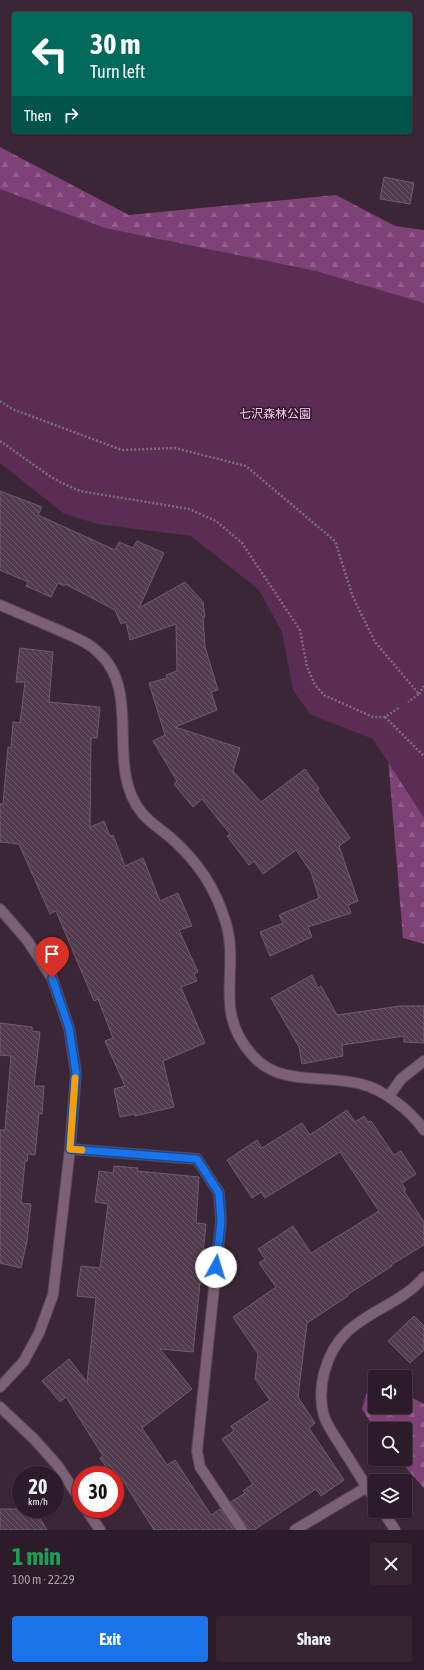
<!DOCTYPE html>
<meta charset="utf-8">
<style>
body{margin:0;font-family:"Asap Condensed","Noto Sans JP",sans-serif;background:#342531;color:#f1f3f6;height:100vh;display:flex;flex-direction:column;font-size:15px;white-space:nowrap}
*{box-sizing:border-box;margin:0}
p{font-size:13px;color:#a6a1a8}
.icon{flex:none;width:22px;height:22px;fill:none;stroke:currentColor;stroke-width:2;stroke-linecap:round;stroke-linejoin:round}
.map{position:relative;height:1530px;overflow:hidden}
.sheet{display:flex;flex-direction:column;background:#2c1c29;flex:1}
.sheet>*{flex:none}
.banner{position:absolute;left:12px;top:12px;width:400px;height:122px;border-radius:4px;box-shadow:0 1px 3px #0004,0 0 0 1px #483a46;background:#00695c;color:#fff;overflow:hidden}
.fabs{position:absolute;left:368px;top:1370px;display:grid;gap:8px}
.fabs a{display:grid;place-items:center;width:44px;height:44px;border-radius:4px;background:#2c1c29;box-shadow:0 1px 3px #0004,0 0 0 1px #483a46;font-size:20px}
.speed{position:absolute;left:12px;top:1466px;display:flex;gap:8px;font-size:20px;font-weight:700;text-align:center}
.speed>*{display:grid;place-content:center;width:52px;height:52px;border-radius:50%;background:#2c1c29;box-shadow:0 1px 3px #0004,0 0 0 1px #483a46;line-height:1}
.speed small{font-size:10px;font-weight:400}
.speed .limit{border:6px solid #d22;background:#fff;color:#111}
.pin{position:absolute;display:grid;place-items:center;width:34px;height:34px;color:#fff;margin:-41px -17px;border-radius:50% 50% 50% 0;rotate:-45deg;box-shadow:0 0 4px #0007}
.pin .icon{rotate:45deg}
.me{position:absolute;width:44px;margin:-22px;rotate:6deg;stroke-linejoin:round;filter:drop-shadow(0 0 3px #0008)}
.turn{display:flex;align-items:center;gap:14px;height:84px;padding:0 12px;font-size:18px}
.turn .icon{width:52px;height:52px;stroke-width:2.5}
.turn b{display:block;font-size:28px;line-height:34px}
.then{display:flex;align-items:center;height:38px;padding:0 12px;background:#0003;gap:8px;font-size:15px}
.round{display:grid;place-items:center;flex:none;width:42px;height:42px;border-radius:4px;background:#342531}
.headline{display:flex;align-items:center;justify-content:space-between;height:68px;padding:0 12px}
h1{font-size:24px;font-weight:700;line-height:30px;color:#1e9e55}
.button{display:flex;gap:8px;margin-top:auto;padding:8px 12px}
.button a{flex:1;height:46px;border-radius:4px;background:#1a73e8;color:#fff;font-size:16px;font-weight:700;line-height:46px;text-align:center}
.button a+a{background:#342531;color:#f1f3f6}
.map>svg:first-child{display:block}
.forest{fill:url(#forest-firs)}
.park{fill:#5b2c54}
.building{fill:url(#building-back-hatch);stroke:#725a6d}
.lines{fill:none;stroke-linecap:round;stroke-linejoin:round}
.minor-casing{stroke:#594555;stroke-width:12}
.path{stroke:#7f6c7b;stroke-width:2.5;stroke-dasharray:2 2;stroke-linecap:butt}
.minor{stroke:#7c6076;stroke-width:10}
.route-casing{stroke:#114b97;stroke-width:10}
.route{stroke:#1a73e8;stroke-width:7}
.slow{stroke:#f59e0b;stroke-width:7}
.labels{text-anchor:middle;stroke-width:3;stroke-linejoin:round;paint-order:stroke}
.park-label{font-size:12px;fill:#fbc4f0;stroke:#301c2d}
</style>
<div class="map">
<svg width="424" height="1530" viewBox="0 0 424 1530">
<defs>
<pattern id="forest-firs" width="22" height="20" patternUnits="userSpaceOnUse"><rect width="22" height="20" fill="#7f4276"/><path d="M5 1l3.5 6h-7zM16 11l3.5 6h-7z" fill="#925d8a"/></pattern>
<pattern id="building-back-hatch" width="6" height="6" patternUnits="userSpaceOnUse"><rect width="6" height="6" fill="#523b4d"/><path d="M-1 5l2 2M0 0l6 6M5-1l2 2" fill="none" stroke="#6c5767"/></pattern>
</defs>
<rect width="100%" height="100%" fill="#3b2637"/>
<g class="forest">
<path d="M0,147L129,215L336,195L395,226L424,230V944L403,938L385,721L254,538L0,428Z"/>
<path d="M375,1387V1407H405V1394L424,1404V1488L398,1459H405V1429H375L362,1409L367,1392Z"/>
</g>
<path class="park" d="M0,189L105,228L316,271L424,303V818L373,739L311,715L293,690L282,632L259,590L191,536L97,524L63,513L0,463Z"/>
<g class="building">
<path d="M384,177L414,183L410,204L380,199Z"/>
<path d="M0,491L42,507L38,515L115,550L119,542L133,548L137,541L164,553L139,608L185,582L203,602L205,617H203L205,647L218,690L211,692L217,710L175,727L240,748L233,771L261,802L305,769L319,789L317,790L350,838L339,846L358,901L348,905L351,913L308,927L312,937L270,956L260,932L283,923L279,915L319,898L311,872L296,850L263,874L254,861L249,865L227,836L230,834L202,799L193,807L174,784L177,781L153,741L165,735L149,683L167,678L166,675L177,671L176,624L130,640L126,622L121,624L115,610L65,584L64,586L58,583L51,597L26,586L28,582L0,570Z"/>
<path d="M20,648L53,652L49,702L100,707L97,738H91L90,827L104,821L110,836L113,835L125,866L143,858L160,901L178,893L192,926L179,930L198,972L194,974L197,981L181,987L205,1043L163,1061L174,1107L135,1116V1114L120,1117L114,1089L125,1086L105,1041L113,1038L98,999L94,1001L56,911L50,914L19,844L0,842V804H3L8,747L11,748L13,722L20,723L25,682H16Z"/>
<path d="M312,975L318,988L321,986L337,1015L400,1006H424V1043L404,1042V1036L342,1045L343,1056L302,1064L299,1047L271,998Z"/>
<path d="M0,1023L32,1027V1031L40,1032L34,1086H44L42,1114L39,1113L35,1155L28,1154L27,1161H25L21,1203L31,1204L27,1241L21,1268L0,1263V1130H5L11,1056L0,1055Z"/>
<path d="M347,1110L355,1122L364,1116L368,1122L371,1121L394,1155L401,1151L416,1174L402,1183L406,1190L404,1191L424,1222V1245L391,1265L392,1266L347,1295L348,1296L307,1323L298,1397L315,1423L309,1428L344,1480L321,1496L316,1489L254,1530H248L231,1502L245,1493L243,1491L253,1484L222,1439L234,1431L231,1426L270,1400L255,1379L258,1354L233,1317L276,1287L259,1263L265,1259L258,1249L293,1226L311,1253L379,1211L340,1152L265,1198L261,1192L252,1198L227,1160L257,1140L262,1148L302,1123L310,1135Z"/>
<path d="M114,1166L138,1168L137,1171L199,1177L196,1223L206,1224L193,1352L160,1349L192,1389L142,1428L167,1465L175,1460L211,1515L220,1509L234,1530H154L122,1479L117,1482L115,1475H112L100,1458L103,1456L66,1397L60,1402L42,1381L69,1359L87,1382L96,1298L77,1296L81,1266L100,1268L108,1204L95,1202L99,1171L113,1173Z"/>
<path d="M414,1316L424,1326V1350L410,1363L388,1341Z"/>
<path d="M0,1509H34L47,1530H0Z"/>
</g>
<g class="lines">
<defs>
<g id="minor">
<path d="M0,605C19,613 37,621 56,629C71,636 87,641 99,653C143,693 104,767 142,813C150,823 162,830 171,838C198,862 215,887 226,923C240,973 212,1011 253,1056C281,1087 325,1074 361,1084C383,1089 411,1111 424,1130"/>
<path d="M0,909L27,940L52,978L69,1028L76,1073L70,1149L53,1295L39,1333L24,1361L0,1387"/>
<path d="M389,1096L401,1079L424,1061"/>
<path d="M70,1149L197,1159L219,1193L221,1221L197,1451L200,1467L242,1530"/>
<path d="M0,1407L34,1439L58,1466L81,1501"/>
<path d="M375,1500C363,1481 351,1462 339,1443C334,1435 327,1425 324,1416C316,1388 326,1352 347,1332C370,1310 403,1302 424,1277"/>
<path d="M86,1509L100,1530"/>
<path d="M383,1511L395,1530"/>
<path d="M295,1530L367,1487"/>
</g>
</defs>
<use href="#minor" class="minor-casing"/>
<g class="path">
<path d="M0,401L12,409L122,450L175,448L246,466L335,541L353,597L375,642L419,694L408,702"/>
<path d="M0,441L51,477L62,483L80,491L189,509L216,521L242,543L300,630L307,667L315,685L324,695L373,717H385L400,707"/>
<path d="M419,694L424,686"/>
<path d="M385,717L424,756"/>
</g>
<use href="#minor" class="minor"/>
</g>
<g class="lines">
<defs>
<path id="route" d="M52,978L69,1028L76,1073L70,1149L197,1159L219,1193L221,1221L216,1267"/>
</defs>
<use href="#route" class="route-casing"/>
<use href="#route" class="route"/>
<path class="slow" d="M75,1078L70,1149L82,1150"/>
</g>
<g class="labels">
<g class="park-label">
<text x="275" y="418">七沢森林公園</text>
</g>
</g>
</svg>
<div class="fabs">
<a><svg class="icon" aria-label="sound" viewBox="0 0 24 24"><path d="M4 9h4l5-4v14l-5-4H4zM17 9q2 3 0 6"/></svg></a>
<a><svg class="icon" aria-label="search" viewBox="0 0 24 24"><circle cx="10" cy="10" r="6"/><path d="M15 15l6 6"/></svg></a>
<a><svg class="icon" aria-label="layers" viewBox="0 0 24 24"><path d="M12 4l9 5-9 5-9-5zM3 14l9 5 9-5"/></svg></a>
</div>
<div class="speed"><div>20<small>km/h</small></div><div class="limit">30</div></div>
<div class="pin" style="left:52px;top:978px;background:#d93025"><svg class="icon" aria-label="arrive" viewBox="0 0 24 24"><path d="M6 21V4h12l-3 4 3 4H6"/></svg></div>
<svg class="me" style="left:216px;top:1267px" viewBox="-20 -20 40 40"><circle r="19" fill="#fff"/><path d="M0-13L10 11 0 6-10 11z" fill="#1a73e8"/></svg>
<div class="banner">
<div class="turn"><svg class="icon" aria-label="left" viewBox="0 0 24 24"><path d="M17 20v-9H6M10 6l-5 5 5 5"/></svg><div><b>30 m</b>Turn left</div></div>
<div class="then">Then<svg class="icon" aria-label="right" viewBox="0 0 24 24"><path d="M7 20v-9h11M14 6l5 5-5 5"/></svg></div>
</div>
</div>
<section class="sheet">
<div class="headline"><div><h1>1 min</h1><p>100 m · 22:29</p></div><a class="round"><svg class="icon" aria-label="close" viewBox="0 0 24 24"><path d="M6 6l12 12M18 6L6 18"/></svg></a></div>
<div class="button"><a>Exit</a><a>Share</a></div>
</section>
